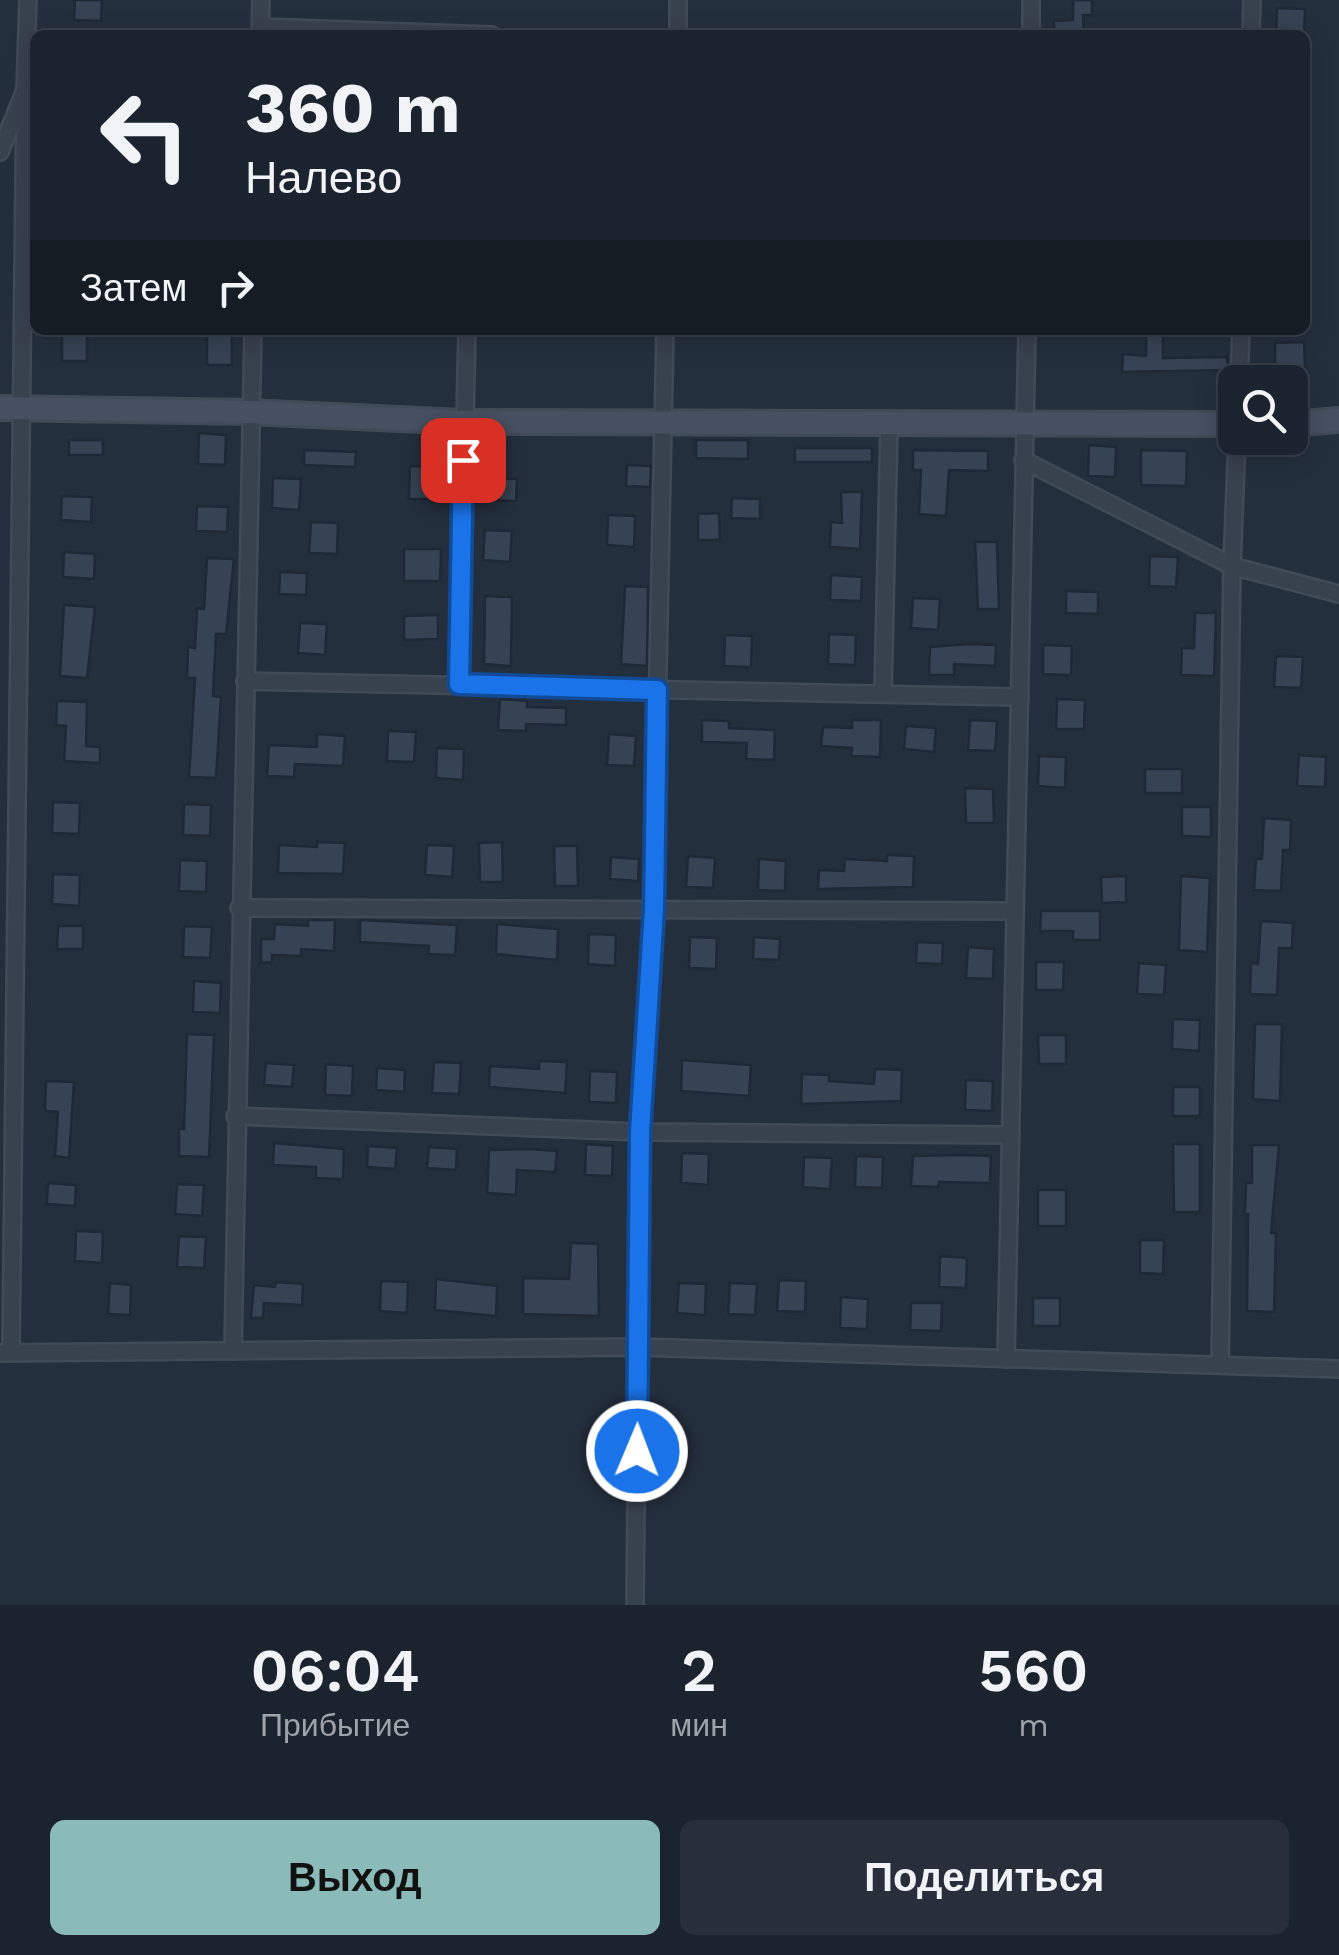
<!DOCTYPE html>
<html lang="ru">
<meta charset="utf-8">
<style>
body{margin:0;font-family:"Work Sans",sans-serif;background:#282f3a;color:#f1f3f6;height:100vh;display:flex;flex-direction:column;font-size:38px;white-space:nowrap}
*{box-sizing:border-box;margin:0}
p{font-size:32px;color:#a0a4aa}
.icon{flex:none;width:55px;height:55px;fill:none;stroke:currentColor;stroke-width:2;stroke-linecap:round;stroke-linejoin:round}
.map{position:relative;height:1605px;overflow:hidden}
.panel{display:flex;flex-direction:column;background:#1b232e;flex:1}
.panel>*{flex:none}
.top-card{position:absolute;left:30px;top:30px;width:1280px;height:305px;border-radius:15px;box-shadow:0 5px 25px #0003,0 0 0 2px #39404a;background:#1b232e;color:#f1f3f6;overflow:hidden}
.buttons{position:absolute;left:1218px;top:365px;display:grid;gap:20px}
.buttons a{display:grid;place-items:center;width:90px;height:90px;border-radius:15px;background:#1b232e;box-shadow:0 5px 25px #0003,0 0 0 2px #39404a;font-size:50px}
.pin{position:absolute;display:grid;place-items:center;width:85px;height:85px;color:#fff;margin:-42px;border-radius:20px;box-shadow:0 5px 15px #0006}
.me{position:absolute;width:110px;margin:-55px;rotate:1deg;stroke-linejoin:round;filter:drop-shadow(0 0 8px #0008)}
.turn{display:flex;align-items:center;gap:35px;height:210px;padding:0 50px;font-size:45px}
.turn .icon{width:130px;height:130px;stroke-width:2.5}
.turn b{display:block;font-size:70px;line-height:85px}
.then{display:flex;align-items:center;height:95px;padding:0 50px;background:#0003;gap:20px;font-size:38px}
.eta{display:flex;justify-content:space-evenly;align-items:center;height:170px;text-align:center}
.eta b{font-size:60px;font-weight:600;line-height:70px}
.button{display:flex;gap:20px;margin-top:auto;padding:20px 50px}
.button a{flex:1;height:115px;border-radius:15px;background:#8bbbb9;color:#111;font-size:40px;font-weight:600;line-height:115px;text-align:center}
.button a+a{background:#282f3a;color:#f1f3f6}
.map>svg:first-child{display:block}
.building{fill:#364354;stroke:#1f2835;stroke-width:2.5}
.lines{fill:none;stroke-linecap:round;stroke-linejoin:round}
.street-casing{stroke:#414a57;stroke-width:20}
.secondary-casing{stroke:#414a57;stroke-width:28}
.street{stroke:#38414e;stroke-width:15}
.secondary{stroke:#465061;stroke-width:22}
.route-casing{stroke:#114b97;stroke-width:25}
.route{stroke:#1a73e8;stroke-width:18}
</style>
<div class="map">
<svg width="1339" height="1605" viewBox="0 0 1339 1605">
<rect width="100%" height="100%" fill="#242f3e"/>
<g class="building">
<path d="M75,0H102L101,21L74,20Z"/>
<path d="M1073,0H1092V15H1083L1084,35H1054V21L1073,20Z"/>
<path d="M1277,8L1305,9L1304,35H1276Z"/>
<path d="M87,330V361H62V331Z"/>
<path d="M1146,330H1163V358L1227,357L1228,370L1122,372L1123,354L1146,356Z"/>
<rect x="207" y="334" width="25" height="31"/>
<path d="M1304,342L1305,368H1275V343Z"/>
<path d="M199,433L226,435L225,465L198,464Z"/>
<rect x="69" y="440" width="34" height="15"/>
<path d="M696,440H748V459L696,458Z"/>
<path d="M1089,445L1116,447L1115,477L1088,476Z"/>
<rect x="795" y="448" width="77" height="14"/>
<path d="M304,450L356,452L355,467L304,465Z"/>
<path d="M913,450L988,451V471L949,470L946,516L919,514L921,470H913Z"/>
<path d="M1141,450L1187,451L1186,486L1141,485Z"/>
<path d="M627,465L651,466L650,487L626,486Z"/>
<path d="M410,466L438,467L437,499H409Z"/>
<path d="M273,478L301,479L299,510L272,508Z"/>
<path d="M490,478L517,479L516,501L489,500Z"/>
<path d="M841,492H862L860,549L830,547L831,522L842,523Z"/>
<path d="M62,496L92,497L91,522L61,520Z"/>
<path d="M732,498L760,499V519L731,518Z"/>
<path d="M197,506L228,507L227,532L196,531Z"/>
<path d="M719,513L720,540H698V514Z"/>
<path d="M608,515L635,516L634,547L607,545Z"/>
<path d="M311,522L338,523L337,554L309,553Z"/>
<path d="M485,530L512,531L510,562L483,560Z"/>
<path d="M975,542H997L999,609H978Z"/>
<path d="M404,549H441L440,581H404Z"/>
<path d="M64,552L95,554L94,579L63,577Z"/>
<path d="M1150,556L1178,557L1176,587L1149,586Z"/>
<path d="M207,558L234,559L226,634H216L213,696L221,697L216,778L189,777L195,678H187L188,647L195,648L197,608L204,609Z"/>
<path d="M280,572L307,573L306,595L279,594Z"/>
<path d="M831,575L862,577L861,601L830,600Z"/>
<path d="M625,586L648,587L647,666L621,664Z"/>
<path d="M1066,591L1098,592V614L1066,613Z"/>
<path d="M485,596L512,597L511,666L484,664Z"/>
<path d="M913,598L940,599L938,630L911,628Z"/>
<path d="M64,605L95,607L87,678L60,676Z"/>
<path d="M1195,613H1216L1214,676L1181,675L1182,648H1194Z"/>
<path d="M438,615V639L404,640V616Z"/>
<path d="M300,623L327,624L325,655L298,653Z"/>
<path d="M829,634L856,635L855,665L828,664Z"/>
<path d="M725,635L752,636L751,667L724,666Z"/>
<path d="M969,644L996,645L995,666L954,664V675H929L930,647Z"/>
<path d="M1043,645L1072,646L1071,675L1043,674Z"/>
<path d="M1276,656L1303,657L1301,688L1274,687Z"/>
<path d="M500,699L527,701V707L566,708V725L526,724V731L498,730Z"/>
<path d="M1057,699L1085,700L1084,729H1056Z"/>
<path d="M57,701L87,702L86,746L100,747V763L64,761L66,726L56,725Z"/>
<path d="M702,720L729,721V728L775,730L774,760L746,759L747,743L702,742Z"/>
<path d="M852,720H881L880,757L851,756L852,748L821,746L823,727L852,728Z"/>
<path d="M970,720L997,721L995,751L968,750Z"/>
<path d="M906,726L936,728L934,752L904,749Z"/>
<path d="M388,731L416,732L414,762L387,761Z"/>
<path d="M317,734L345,736L343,766L295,764L294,777L267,776L269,745L317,747Z"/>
<path d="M609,734L636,736L634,766L607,765Z"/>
<path d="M437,748L464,749L463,780L436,778Z"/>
<path d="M1299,755L1326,757L1325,787L1297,786Z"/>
<path d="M1039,756L1066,757L1065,788L1038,786Z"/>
<rect x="1145" y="769" width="37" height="24"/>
<path d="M965,788L993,789L994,823H966Z"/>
<path d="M53,802L80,803L79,834L52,833Z"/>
<path d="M184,804L211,805L210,836L183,835Z"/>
<path d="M1182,807H1211V837L1182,836Z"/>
<path d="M1264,818L1291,820L1290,850H1283L1281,891L1254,890L1256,859H1262Z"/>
<path d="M317,842L345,843L343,874L278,873L279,845L317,847Z"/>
<path d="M502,842L503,882H480L479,843Z"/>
<path d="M427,845L454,846L452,877L425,875Z"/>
<path d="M554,846H577L578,886H555Z"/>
<path d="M887,855L914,856L913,887L818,889L819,870L844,871L845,859L887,861Z"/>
<path d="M688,856L715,858L713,888L686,887Z"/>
<path d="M611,857L639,859L638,881L610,879Z"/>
<path d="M759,859L786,861L785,891L758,890Z"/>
<path d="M180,860L207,861L206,892L179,891Z"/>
<path d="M53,874L80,875L79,906L52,904Z"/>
<path d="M1126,876V902L1102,903L1101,877Z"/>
<path d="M1181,876L1210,878L1207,952L1179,950Z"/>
<path d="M1041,911H1100V940H1073V931H1040Z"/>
<path d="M308,920H335L334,951L301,949V956L272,955V962L261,963V939H274L275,924L308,926Z"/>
<path d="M360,920L457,925L455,955L428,954L429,946L360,942Z"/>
<path d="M1261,921L1293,923L1292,948H1279L1277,995L1250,994L1251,963L1258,964Z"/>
<path d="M497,924L558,929L557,960L496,954Z"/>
<path d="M58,926H83V949H57Z"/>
<path d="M184,926L212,927L210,958L183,957Z"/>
<path d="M589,934L616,935L615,966L588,964Z"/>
<path d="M690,937L717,938L716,969L689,968Z"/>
<path d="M754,937L780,939L779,960L753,959Z"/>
<path d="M917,942L943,943L942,964L916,963Z"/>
<path d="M968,947L994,949L993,979L966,978Z"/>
<path d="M1036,962H1064L1063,990H1036Z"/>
<path d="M1139,963L1166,965L1164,995L1137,994Z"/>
<path d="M194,981L221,983L220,1013L193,1012Z"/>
<path d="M1173,1019L1200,1020L1199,1051L1172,1049Z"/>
<path d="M1255,1024H1282L1280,1101L1253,1099Z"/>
<path d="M187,1034L214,1035L209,1157L179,1156V1129H184Z"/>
<path d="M1038,1035H1066V1064H1039Z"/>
<path d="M682,1060L751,1065L749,1096L681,1091Z"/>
<path d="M539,1061L567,1062L565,1093L489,1087L490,1066L539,1069Z"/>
<path d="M434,1062L461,1063L459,1094L432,1093Z"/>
<path d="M266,1063L294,1065L292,1087L264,1085Z"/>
<path d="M326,1064L353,1066L352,1096L325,1095Z"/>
<path d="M377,1068L405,1070L404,1092L376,1090Z"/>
<path d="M875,1069L902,1070L901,1101L801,1104L802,1074L829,1075V1081L874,1084Z"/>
<path d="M590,1071L617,1072L616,1103L589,1102Z"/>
<path d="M966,1080L993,1081L992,1111L965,1110Z"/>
<path d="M46,1081L74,1082L69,1158L55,1156L58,1112L45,1111Z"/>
<rect x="1173" y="1087" width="27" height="29"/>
<path d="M274,1143L344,1149L343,1179L316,1178V1167L273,1165Z"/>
<path d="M586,1144L613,1146L612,1176L585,1175Z"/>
<path d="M1173,1144H1200V1212H1174Z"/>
<path d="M1252,1145H1279L1271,1233H1276L1274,1312L1247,1311L1248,1214H1245L1246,1183H1252Z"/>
<path d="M368,1146L397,1148L395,1169L367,1167Z"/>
<path d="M429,1147L457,1149L456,1170L427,1168Z"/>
<path d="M529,1149L557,1151L555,1172L517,1170L516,1195L487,1193L489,1150Z"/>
<path d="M682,1153L709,1154L708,1185L681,1183Z"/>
<path d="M960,1155L991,1156L990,1183L939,1182L938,1187L911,1186L913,1156Z"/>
<path d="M856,1156L883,1157L882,1188L855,1187Z"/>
<path d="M804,1157L832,1158L830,1189L803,1187Z"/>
<path d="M48,1183L76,1185L75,1206L47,1204Z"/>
<path d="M177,1184L204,1185L202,1216L175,1214Z"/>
<rect x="1038" y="1190" width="28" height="36"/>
<path d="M76,1231L103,1232L102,1263L75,1261Z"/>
<path d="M179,1236L206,1237L204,1268L177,1267Z"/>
<path d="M1140,1240H1164L1163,1274L1140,1273Z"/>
<path d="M571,1243L598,1244L599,1316L523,1314V1278L569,1279Z"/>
<path d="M940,1256L967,1258L966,1288L939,1287Z"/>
<path d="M436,1279L497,1286L496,1316L435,1310Z"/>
<path d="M779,1280L806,1281L805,1312L777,1311Z"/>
<path d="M381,1281L408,1282L407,1313L380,1311Z"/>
<path d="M276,1282L303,1284L302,1305L264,1303L263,1318H251L254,1285L275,1287Z"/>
<path d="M110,1283L131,1285L130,1315L108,1314Z"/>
<path d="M679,1283L706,1284L705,1315L677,1313Z"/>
<path d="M730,1283L757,1284L755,1315L728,1314Z"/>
<path d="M841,1297L868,1299L867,1329L840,1328Z"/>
<rect x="1033" y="1298" width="27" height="28"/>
<path d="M911,1303H942L941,1331L910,1330Z"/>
</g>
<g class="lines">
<defs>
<g id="street">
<path d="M261,27L492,35"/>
<path d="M260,35L261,0"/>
<path d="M678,35V0"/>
<path d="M1031,35V0"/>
<path d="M1251,35L1252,0"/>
<path d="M0,152L25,90L28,0"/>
<path d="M1239,382L1241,330"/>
<path d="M1237,438L1232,566L1339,594"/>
<path d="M1023,460L1232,566L1220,1365"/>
<path d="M245,681L1020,697"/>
<path d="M459,684L467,330"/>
<path d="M883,694L889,425"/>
<path d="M239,908L1015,911"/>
<path d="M235,1116L640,1132L1011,1135"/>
<path d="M233,1351L253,330"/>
<path d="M0,1353L638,1347L1339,1369"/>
<path d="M11,1353L25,90"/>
<path d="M1006,1359L1027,330"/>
<path d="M635,1605L640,1132L653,910L665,330"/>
</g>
<g id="secondary">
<path d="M0,408L251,412L464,422L1235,424"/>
<path d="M1290,424L1339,420"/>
</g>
</defs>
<use href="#street" class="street-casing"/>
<use href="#secondary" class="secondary-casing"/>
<use href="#street" class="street"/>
<use href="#secondary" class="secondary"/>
</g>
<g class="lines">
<defs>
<path id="route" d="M463,460L459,684L657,690L654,910L640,1132L637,1451"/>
</defs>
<use href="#route" class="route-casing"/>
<use href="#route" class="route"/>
</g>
</svg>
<div class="buttons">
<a><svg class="icon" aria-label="search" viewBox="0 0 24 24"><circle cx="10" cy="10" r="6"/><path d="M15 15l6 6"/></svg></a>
</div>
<div class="pin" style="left:463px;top:460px;background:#d93025"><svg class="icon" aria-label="arrive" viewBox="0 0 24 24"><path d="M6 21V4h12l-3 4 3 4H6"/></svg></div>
<svg class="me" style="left:637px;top:1451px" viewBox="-20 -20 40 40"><circle r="17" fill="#1a73e8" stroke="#fff" stroke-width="3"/><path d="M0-11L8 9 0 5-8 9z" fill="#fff"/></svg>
<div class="top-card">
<div class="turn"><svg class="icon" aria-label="left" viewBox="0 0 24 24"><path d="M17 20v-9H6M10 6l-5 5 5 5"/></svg><div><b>360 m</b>Налево</div></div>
<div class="then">Затем<svg class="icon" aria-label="right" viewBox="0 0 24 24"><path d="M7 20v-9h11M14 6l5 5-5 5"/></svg></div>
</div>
</div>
<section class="panel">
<div class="eta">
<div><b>06:04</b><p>Прибытие</p></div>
<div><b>2</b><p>мин</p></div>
<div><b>560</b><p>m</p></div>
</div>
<div class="button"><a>Выход</a><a>Поделиться</a></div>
</section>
